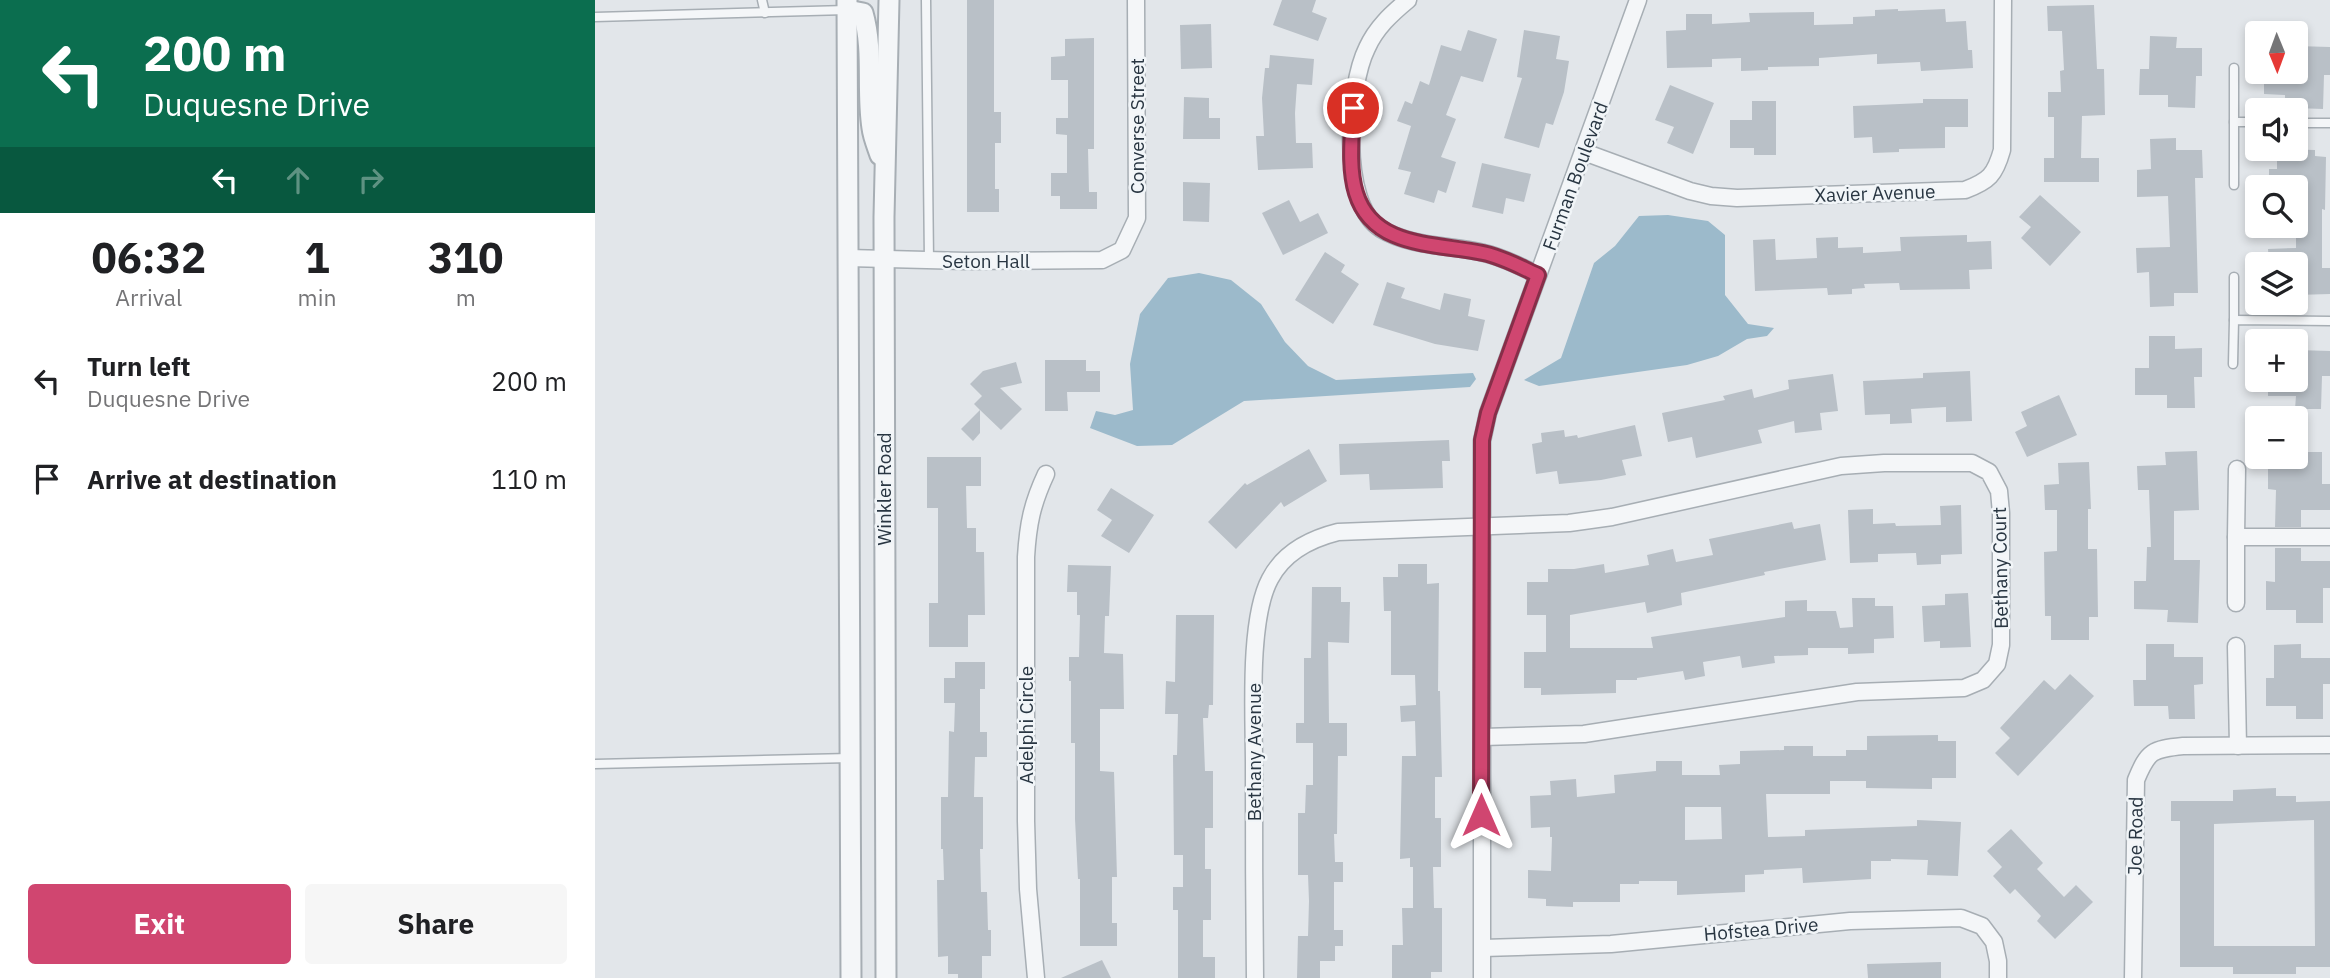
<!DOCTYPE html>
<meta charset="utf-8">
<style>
body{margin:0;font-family:"IBM Plex Sans",sans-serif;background:#f6f6f6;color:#202124;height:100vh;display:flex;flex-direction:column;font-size:26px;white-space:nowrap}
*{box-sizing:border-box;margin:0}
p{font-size:23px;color:#757577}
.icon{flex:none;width:38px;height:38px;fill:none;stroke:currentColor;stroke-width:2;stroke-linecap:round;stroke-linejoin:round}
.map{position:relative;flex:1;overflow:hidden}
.panel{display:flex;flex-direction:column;background:#fff;width:595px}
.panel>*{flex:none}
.hud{background:#0b6e4f;color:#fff;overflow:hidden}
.needle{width:46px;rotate:179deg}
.controls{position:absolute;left:1650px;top:21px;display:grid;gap:14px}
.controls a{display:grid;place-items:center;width:63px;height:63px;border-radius:7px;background:#fff;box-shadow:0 4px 10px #0003;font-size:35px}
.pin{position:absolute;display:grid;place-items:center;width:60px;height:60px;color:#fff;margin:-30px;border:4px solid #fff;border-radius:50%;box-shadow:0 2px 7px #0007}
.me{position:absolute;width:77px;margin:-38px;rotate:0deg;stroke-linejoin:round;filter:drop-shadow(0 0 5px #0008)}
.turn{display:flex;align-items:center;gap:24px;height:147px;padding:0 28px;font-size:32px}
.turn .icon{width:91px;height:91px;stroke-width:2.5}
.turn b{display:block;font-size:49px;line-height:60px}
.lanes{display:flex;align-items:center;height:66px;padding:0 28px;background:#0003;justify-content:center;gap:35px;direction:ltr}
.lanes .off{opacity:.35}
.eta{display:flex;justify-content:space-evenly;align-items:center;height:119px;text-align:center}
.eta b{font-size:42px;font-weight:800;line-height:49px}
.button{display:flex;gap:14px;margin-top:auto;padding:14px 28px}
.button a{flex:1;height:80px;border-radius:7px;background:#d04670;color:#fff;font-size:28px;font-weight:800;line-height:80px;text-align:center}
.button a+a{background:#f6f6f6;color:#202124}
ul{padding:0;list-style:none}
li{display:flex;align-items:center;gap:21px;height:98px;padding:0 28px}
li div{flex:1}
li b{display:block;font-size:26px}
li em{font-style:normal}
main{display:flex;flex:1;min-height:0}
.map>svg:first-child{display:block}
.water{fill:#9cbacb}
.building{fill:#b9c0c7;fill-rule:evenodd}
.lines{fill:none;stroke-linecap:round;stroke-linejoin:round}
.service-casing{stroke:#a7aeb4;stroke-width:11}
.minor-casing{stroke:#a7aeb4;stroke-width:19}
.tertiary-casing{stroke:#a7aeb4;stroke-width:23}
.service{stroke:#f4f6f8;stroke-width:8}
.minor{stroke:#f4f6f8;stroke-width:16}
.tertiary{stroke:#f4f6f8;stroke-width:19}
.route-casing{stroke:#872e49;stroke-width:18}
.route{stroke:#d04670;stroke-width:12}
.labels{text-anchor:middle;stroke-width:5;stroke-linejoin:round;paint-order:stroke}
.street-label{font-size:19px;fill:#293642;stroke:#f1f5f8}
</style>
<main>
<section class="panel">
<div class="hud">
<div class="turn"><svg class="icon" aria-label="left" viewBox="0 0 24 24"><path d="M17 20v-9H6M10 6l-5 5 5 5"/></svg><div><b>200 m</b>Duquesne Drive</div></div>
<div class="lanes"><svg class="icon" aria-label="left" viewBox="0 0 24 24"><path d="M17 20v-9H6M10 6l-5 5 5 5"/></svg><svg class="icon off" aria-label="ahead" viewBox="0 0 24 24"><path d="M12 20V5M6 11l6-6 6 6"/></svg><svg class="icon off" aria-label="right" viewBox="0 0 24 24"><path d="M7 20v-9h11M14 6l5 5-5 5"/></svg></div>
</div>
<div class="eta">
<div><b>06:32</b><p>Arrival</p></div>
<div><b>1</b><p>min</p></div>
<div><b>310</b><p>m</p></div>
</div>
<ul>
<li><svg class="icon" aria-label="left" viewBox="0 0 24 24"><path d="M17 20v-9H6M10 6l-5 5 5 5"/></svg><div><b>Turn left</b><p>Duquesne Drive</p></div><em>200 m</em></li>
<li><svg class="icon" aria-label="arrive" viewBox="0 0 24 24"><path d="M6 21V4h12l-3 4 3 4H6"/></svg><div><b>Arrive at destination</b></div><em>110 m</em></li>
</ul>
<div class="button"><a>Exit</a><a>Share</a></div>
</section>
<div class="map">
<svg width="1735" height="978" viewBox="0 0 1735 978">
<rect width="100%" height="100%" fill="#e2e6ea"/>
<g class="water">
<path d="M1073,215L1113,221L1130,235V295L1153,324L1179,328L1172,336L1152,339L1123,356L1092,365L944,386L929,380L966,358L999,263L1020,246L1044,216Z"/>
<path d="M604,273L636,280L666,304L690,342L713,366L741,380L878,373L881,379L875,387L649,401L577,445L542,446L495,428L501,411L520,415L538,410L535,364L545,314L573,278Z"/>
</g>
<g class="building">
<path d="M372,0H399V112H406V143H400V189H404V212H372Z"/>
<path d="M687,0H721L717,12L732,18L723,41L678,25Z"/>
<path d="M1499,5L1502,69H1509L1510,115L1487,116L1486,158H1504V182H1449V158H1459V117H1453V92H1466L1465,71L1469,70L1467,31H1453L1452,6Z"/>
<path d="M1303,9V11L1350,9L1351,22L1371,21L1373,50H1377L1378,68L1326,71L1325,62L1282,64V54L1224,58V66L1173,67V70L1146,71V58L1117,59V67L1072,68L1071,31L1091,30V14H1117V24L1155,22L1154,13L1219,12V25L1258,24V17L1280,16V10Z"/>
<path d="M616,24L617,68L586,69L585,25Z"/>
<path d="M873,30L902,39L888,82L866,76L851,115L861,119L846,157L861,162L851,193L843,190L839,203L809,194L816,172L803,169L816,126L802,121L810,101L817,104L825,81L834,85L846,45L866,51Z"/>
<path d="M929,30L965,36L961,59L974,61L969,92L958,125L951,123L944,148L909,138L927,78L922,77Z"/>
<path d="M1555,36L1582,37L1581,48H1607V76H1601L1600,108L1573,107V95H1544L1545,69H1554Z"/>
<path d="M499,38V149H493L494,192H502V209H465V196H456V173H472V135L461,134V118H473V80H456V57L470,56V39Z"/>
<path d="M1701,46L1735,47V75H1729L1728,109L1701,108V99L1690,98V95L1669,94V73L1701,72Z"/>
<path d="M675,55L719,59L717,85L702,84L700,113L701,143H717L718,168L663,170L661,136H669L667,98L670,68H674Z"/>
<path d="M1075,85L1119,103L1098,154L1072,143L1079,127L1060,120Z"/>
<path d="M589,97L614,98V118H625V139H588Z"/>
<path d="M1328,99H1373V127H1350V148L1304,149V152L1278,153L1277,137L1259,138L1258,106L1328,103Z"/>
<path d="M1157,101H1181V155H1159V148H1135V120H1157Z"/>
<path d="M1581,138V150H1607L1608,178H1600L1603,293H1579V306L1555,307L1554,272L1542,273L1541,248L1575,247L1573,196L1542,197V170L1556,169L1555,139Z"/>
<path d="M1682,149L1720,150V156L1731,157L1730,210L1727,209V268H1735V294L1701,295V264H1674L1673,249L1701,248V187H1674V169H1682Z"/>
<path d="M887,163L936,174L929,202L911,198L908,214L877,207Z"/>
<path d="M588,182L615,183L614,222L588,221Z"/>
<path d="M1445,195L1486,232L1455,266L1426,238L1436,227L1424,217Z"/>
<path d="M694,200L705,222L723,213L733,233L688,255L667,213Z"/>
<path d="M1372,235V242L1396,241L1397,269L1374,270L1375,289L1305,290L1304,283L1269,284L1270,288L1257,289V294L1233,295L1232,288L1160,291L1158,240L1180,239L1181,260L1222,258L1221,238L1243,237V248L1268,247V253L1306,251L1305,237Z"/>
<path d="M730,252L750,265L746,272L764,284L738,324L700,300Z"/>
<path d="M792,282L810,288L806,298L845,310L849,293L876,299L873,316L890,320L883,351L840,344L778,325Z"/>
<path d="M1554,336H1580V349L1607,348V377H1599L1600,408H1572V395H1540V368H1554Z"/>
<path d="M1701,350L1735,351V376H1727L1726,409H1700L1701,396H1673V380H1701Z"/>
<path d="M450,360H491V371H505V392H472L473,411H450Z"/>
<path d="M421,362L427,383L405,388L427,409L406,430L385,410V433L378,441L366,429L385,410L379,404L387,396L375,384L388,371Z"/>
<path d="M1375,371L1377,421L1351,422V407L1316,409L1317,423L1295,424V414L1270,415L1268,381L1328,378V373Z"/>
<path d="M1238,374L1243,411L1225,413L1227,430L1200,433L1199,421L1163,430L1167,443L1101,458L1097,437L1073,442L1067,413L1130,400L1128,396L1157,389L1159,398L1194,389L1193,380Z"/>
<path d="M1464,395L1482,435L1432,457L1420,432L1432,426L1426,412Z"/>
<path d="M1040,425L1047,456L1027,460L1031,475L1006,480L964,484L962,471L941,474L937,444L947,442L946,433L969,430L970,437L982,435L983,438Z"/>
<path d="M854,440L855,461H847L848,488L775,490L774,474L745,475L744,444Z"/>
<path d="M714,449L732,481L689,507L686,502L641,549L613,522L650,483L652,485Z"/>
<path d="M1602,451L1604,510L1579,511V560H1605L1603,623L1572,622L1573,610L1539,609V581H1551L1552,547H1556L1554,490H1543L1542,466L1571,465L1570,452Z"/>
<path d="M1701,452H1727V484H1735V510H1706V527H1680L1681,490L1673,489V465H1701Z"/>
<path d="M332,457H386V486H371L372,528H381V552H389L390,615H373V647H334V603H343V508H332Z"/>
<path d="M1494,462L1496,509H1493V549H1502L1503,617H1494V640H1456V616H1450L1449,552L1462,551V510H1450L1449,485L1464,484L1463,463Z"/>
<path d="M516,488L559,515L534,553L506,536L517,520L502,510Z"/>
<path d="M1366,505L1367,554L1346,555V564L1322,565L1321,553L1283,554V562L1255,563L1253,510L1278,509V524L1300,523L1301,526L1346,525L1345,506Z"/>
<path d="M1197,522L1199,529L1225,524L1231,560L1169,572L1170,575L1086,593L1087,605L1052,613L1050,602L975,615V648H1058L1056,637L1190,617V601L1212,600V611H1241L1245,628L1258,627L1257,598H1280V606H1298L1299,638L1279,639V653L1253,654V648H1213V655L1179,656L1180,663L1147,668L1145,656L1108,662L1110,676L1090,680L1088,671L1042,678V680H1021V693L946,695V688H929V652H951V615H932V582H953V569H979L1009,564L1010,573L1054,565L1052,555L1078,549L1081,562L1118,555L1114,539Z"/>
<path d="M1680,548H1706V561H1735V588H1728V623H1701V610H1671V581L1680,582Z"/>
<path d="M803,564H832V584L844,583L843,691H845L847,777H840V818H846V867H838L839,908H847V972H836V978H797V945H808L807,908H818V867H815V858L805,859L807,756H821L820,721L806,722L805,706L821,705L820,675H796V611H789L788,577H803Z"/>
<path d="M473,565L516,566L514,616H510L509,653L528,654L529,709H505V771L519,772L522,877H517V923H522V946H485V879H483L480,819V743H476V681H474V657H484L485,615H482V592H472Z"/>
<path d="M717,587H746V602H755L754,643L733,642L734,723H752V756H743L742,834H739L740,862H748V882H739V930H748V946H740V961H725V978H702L703,936H713L714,901L713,875H703V813H710L711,785H718V743H701V723H709V658H716Z"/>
<path d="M1373,593L1376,647L1345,648V641L1329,642L1327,606L1350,605V594Z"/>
<path d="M581,615H619L618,705H614L613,718H608L610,771H618V828H610V869H616V920H608V957H620V978H583V910H578V887H588V855H579L578,755H582L583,714H570L571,681L580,682Z"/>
<path d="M1551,644H1579V657H1608V684L1599,685L1600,719H1574L1573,706H1539L1538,680H1551Z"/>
<path d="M1706,644V658H1735V684H1728V719H1701V706H1671V678H1679V645Z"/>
<path d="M360,662H390V689H385V732H392V757H380L379,797H388V849H385L386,892H392L393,930H396V956H387V978H363V974H353V956L343,957L342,880H349L348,849H346V797H353L354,731L359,732L360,703H349V678H360Z"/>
<path d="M1475,674L1499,696L1423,776L1400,753L1415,738L1405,728L1449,680L1460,690Z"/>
<path d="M1343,735V741H1361V778H1337V789L1271,788V781H1235V794H1171L1173,837L1210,836V830L1322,826V820L1366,822L1363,876L1332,875L1333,860L1296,859V861H1276V879L1208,883L1207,868L1169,870V874L1150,875V892L1082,895V881H1044V884H1025V902H978V907L951,906V899L933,898V870L956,871L957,837H955V827L936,828L935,796L956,795L955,781L981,779L982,797L1020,793L1019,775L1061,771V761H1087V775H1125L1124,765L1145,764V751L1189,750V746H1218V756H1251V750H1272V736ZM1090,807H1126L1127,839L1090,840Z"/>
<path d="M1681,788V796H1701V802L1735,801V967H1701V974H1638V967H1585V821H1576V801H1638V790ZM1719,820L1720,946H1619V824Z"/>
<path d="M1416,829L1448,863L1442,869L1469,897L1481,885L1498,902L1460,939L1442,921L1446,916L1420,889L1415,894L1398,876L1407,867L1392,851Z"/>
<path d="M507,960L516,978H466Z"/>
<path d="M1346,962V978H1273L1272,964Z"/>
</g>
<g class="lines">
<defs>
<g id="service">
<path d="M167,0L170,13"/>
<path d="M331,0L334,261"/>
<path d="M0,17L252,10"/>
<path d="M1639,68V122"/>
<path d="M1701,123H1735"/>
<path d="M1639,185V122H1662"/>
<path d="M1639,277V320"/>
<path d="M1638,364L1639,320L1735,321"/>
<path d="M0,764L255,758"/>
</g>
<g id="minor">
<path d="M813,0C796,14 781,28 772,48C753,86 744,204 786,229C816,247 855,245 889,253C908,257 926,267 943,275"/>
<path d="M989,152L1095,191L1116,196L1142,198L1370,190C1394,181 1400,175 1407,150L1408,0"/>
<path d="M253,258L371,261L507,260L527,250L542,218L541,0"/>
<path d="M1641,537L1642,469"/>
<path d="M1641,603V537H1735"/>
<path d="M1641,646L1643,746"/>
<path d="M888,948L1016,944L1255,921L1366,918L1387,926L1399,942L1403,961V978"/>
<path d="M441,978L433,889L431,821V557C433,524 437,504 451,474"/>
<path d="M660,978C659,907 659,835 659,764C659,716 653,620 675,579C689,552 715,539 743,532L974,523L1017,517L1246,466L1289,463H1377L1394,472L1404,491L1406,513V645L1402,664L1388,680L1369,688L1262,692L989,734L888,737"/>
<path d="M887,978V441L893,413L1043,0"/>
<path d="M1538,978L1541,780C1553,751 1557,749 1588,746L1735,745"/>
</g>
<g id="tertiary">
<path d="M252,0L256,978"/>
<path d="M252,10L268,13C279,51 271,90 277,128C278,137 282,146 285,155"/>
<path d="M291,978L289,217L294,0"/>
</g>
</defs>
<use href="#service" class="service-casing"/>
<use href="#minor" class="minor-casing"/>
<use href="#tertiary" class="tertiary-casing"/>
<use href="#service" class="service"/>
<use href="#minor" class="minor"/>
<use href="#tertiary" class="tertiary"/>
</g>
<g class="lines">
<defs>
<path id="route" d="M758,108C757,135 753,167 761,193C778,249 842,243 888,253C908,257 925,267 943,275L893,413L887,440L886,815"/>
</defs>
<use href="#route" class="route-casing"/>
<use href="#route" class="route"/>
</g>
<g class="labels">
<g class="street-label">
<text transform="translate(542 126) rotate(-90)" y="7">Converse Street</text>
<text transform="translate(980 176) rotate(-70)" y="7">Furman Boulevard</text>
<text transform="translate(1280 193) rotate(-2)" y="7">Xavier Avenue</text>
<text x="391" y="268">Seton Hall</text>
<text transform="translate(289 489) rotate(-90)" y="7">Winkler Road</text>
<text transform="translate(1405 568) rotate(-91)" y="7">Bethany Court</text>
<text transform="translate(431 725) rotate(-90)" y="7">Adelphi Circle</text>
<text transform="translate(659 752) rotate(-90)" y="7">Bethany Avenue</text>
<text transform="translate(1540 836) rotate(-89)" y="7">Joe Road</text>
<text transform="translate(1166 929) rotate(-5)" y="7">Hofstea Drive</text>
</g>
</g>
</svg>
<div class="controls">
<a><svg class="needle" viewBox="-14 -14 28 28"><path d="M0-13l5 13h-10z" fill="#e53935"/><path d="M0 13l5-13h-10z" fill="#757577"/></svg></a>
<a><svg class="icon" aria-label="sound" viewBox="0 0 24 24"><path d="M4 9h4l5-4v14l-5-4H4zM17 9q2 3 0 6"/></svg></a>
<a><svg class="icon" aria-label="search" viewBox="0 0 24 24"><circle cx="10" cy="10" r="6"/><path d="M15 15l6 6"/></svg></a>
<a><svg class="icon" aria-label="layers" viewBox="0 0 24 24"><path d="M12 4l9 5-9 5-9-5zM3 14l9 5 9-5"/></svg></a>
<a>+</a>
<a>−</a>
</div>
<div class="pin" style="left:758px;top:108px;background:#d93025"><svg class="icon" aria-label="arrive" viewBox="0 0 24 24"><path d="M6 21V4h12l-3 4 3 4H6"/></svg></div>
<svg class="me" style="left:886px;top:815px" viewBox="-20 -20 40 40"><path d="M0-17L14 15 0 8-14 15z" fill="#d04670" stroke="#fff" stroke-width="4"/></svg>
</div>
</main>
